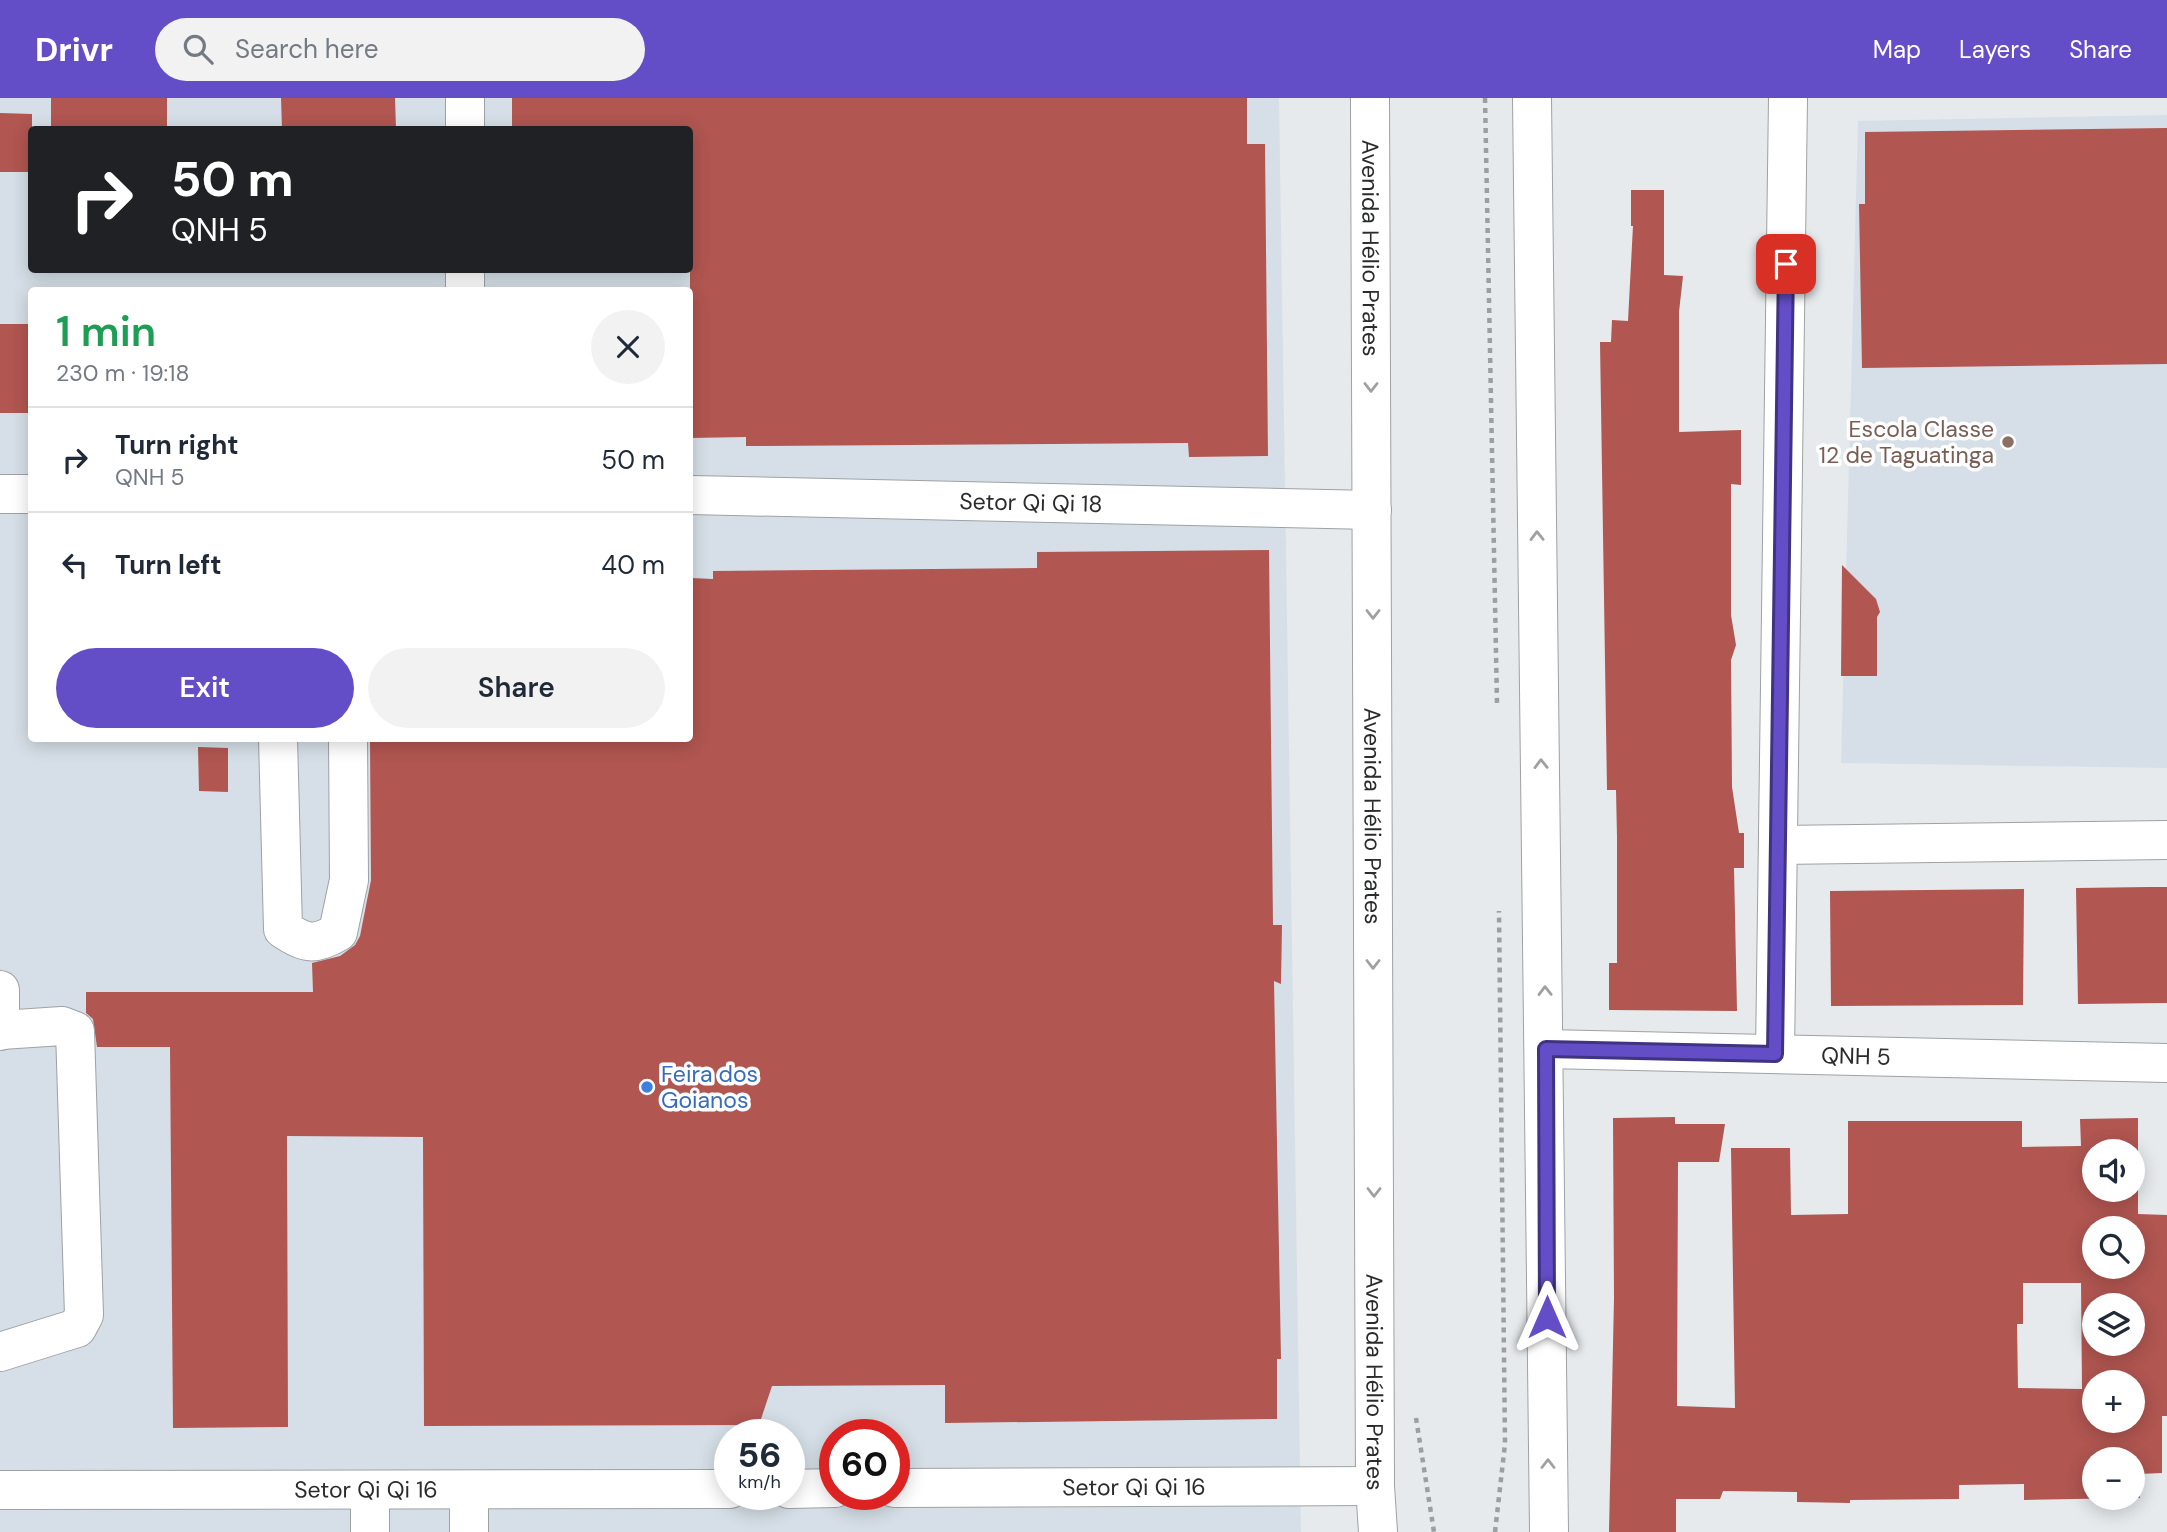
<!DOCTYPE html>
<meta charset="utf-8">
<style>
body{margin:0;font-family:"DM Sans",sans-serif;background:#f2f2f3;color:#1f2937;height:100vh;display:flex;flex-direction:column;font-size:26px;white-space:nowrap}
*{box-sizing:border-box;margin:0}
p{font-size:23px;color:#747a83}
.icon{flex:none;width:38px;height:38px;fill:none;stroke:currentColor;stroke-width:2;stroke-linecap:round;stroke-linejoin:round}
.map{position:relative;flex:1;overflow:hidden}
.sheet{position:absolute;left:28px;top:189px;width:665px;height:455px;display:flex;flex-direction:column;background:#fff;border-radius:7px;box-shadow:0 4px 18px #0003}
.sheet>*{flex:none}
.top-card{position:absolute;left:28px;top:28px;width:665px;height:147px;border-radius:7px;box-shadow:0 4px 18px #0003;background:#202124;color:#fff;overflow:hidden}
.buttons{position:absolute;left:2082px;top:1041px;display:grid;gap:14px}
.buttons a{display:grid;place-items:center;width:63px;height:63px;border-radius:50%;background:#fff;box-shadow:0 4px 18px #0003;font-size:35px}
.speed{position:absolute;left:714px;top:1321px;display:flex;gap:14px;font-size:35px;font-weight:700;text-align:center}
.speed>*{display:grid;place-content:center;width:91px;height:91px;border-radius:50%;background:#fff;box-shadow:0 4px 18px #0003;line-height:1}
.speed small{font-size:18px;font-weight:400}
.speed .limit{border:10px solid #d22;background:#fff;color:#111}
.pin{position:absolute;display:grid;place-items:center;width:60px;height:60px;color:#fff;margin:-30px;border-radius:14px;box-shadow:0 4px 10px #0006}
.me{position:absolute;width:77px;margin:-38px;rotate:0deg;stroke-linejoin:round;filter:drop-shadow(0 0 5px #0008)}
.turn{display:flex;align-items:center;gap:24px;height:147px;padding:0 28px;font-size:32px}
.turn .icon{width:91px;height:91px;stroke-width:2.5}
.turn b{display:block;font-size:49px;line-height:60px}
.round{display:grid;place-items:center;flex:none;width:74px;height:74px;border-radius:37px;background:#f2f2f3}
.summary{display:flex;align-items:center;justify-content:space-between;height:119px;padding:0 28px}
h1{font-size:42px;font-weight:600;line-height:52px;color:#1e9e55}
.button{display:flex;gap:14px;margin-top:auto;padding:14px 28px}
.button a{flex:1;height:80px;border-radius:42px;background:#634ec7;color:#fff;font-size:28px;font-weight:600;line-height:80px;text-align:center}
.button a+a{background:#f2f2f3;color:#1f2937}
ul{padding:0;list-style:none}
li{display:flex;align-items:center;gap:21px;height:105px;padding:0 28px;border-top:2px solid #e0e1e3}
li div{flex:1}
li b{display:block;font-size:26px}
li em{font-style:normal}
header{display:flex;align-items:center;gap:42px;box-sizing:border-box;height:98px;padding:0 35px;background:#634ec7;color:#fff}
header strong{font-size:33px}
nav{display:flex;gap:38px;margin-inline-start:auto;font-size:24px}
.search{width:490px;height:63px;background:#f2f2f3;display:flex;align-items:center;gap:18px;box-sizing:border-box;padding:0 24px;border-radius:38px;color:#747a83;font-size:26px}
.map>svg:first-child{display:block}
.built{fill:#d6dfe7;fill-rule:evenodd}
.building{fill:#b15651;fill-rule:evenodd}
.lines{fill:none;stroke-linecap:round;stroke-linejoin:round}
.minor-casing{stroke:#9ea2a4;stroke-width:40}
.major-casing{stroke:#9ea2a4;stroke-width:40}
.path{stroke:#9c9fa1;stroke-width:4.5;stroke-dasharray:5 5;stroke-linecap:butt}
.minor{stroke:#fff;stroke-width:38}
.major{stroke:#fff;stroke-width:38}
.oneway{stroke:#9fa0a0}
.route-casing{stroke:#403381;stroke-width:18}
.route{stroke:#634ec7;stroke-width:12}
.education-dot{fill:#8d6e63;stroke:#fff;stroke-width:2.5}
.shop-dot{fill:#3f7fe0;stroke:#fff;stroke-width:2.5}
.labels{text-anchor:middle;stroke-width:7;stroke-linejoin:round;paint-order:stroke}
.street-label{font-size:23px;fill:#2a2b2c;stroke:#fff}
.education-label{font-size:23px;fill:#785e54;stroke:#fff;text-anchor:end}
.shop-label{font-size:23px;fill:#366cbe;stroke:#fff;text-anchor:start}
</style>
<header>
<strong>Drivr</strong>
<div class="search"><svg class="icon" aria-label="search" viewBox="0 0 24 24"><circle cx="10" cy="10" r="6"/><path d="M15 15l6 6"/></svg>Search here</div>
<nav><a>Map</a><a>Layers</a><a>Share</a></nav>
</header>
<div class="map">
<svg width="2167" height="1434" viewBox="0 0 2167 1434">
<rect width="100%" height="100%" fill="#e6eaed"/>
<g class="built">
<path d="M0,0H1279L1301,1434H0ZM32,32H690V172H32ZM32,192H690V640H32ZM730,1337H789V1396H730ZM835,1337H894V1396H835Z"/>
<path d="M2167,17V670L1841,665L1858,23Z"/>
</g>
<g class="building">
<rect x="51" y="0" width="116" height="32"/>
<path d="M281,0H395L396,32H282Z"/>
<path d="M512,0H1247V46H1265L1268,358L1189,359L1188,345L746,348V339L690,340V32H512Z"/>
<path d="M0,15L32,16V74H0Z"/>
<path d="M2167,30V266L1862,270L1859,106H1865V34Z"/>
<path d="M1631,92H1664V177L1683,178L1679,214V334L1741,332V387L1731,386V517L1736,547L1731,562L1732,689L1739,735H1744V770H1734L1737,913L1609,912V865H1617V739L1616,692H1607L1600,244H1611L1612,222L1628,223L1633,128H1631Z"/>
<rect x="0" y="226" width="32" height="89"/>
<path d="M1269,452L1273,827H1282L1281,886L1274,883L1281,1261H1277V1321L945,1325V1287L772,1288L759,1327L424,1328L423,1039L287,1038L288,1329L173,1330L170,949H97L93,921L86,915V894H313L312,865L340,858L355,847L360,838L371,782L370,640H690L691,480L713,481V473L1037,470V454Z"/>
<path d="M1842,467L1876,501L1880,514L1877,519V578H1841Z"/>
<path d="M198,649L228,650V694L199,693Z"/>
<path d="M2149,789H2167V905L2078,906L2076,790Z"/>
<path d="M2024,791L2023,907L1831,908L1830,793Z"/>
<path d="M1675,1019V1026H1725L1719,1064H1678L1677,1308L1735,1310L1731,1050H1790L1791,1117L1848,1116V1023H2022V1049L2081,1048L2080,1021L2138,1020V1116L2167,1117V1318H2162V1375L2139,1376L2140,1400H2133V1362H2095V1400H2131L2024,1402V1386L1959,1387V1401L1850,1402V1405L1797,1404V1394L1723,1393L1720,1401H1676V1434H1609L1614,1200L1613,1020ZM2095,1054H2133V1092H2095ZM2095,1130H2133V1169H2095ZM2023,1185H2081L2082,1291L2018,1290L2017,1226H2023ZM2095,1208H2133V1246H2095ZM2095,1284H2133V1323H2095Z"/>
</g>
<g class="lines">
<defs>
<g id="minor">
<path d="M465,32V0"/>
<path d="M465,192V172"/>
<path d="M0,396H32"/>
<path id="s1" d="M690,397L1372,412"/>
<path d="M278,640L283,831C305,846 315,848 338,834L349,782L348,640"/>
<path d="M1778,747L2167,742"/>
<path d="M0,892V933"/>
<path id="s2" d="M1546,951L2167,965"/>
<path d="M1775,956L1788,0"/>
<path d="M0,1254L77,1230L84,1217L75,933L62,928L1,932"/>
<path id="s3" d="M894,1390L1375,1388"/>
<path d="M789,1391L835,1390"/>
<path id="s4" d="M0,1392L730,1391"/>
<path d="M370,1392V1434"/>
<path d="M469,1392V1434"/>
</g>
<g id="major">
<path id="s5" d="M1370,0L1375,1388L1378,1434"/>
<path d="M1532,0L1549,1434"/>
</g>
</defs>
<use href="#minor" class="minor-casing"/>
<use href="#major" class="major-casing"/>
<g class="path">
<path d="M1485,0L1497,605"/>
<path d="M1416,1320L1434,1434"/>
<path d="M1495,1434L1505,1346L1499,813"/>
</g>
<use href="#minor" class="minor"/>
<use href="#major" class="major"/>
</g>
<defs><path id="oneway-chevron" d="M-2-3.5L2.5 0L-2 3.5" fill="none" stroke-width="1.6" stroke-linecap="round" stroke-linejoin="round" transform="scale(1.75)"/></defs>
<g class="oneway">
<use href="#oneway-chevron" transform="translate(1371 289) rotate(90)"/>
<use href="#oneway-chevron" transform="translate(1537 438) rotate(-91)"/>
<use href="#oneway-chevron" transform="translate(1373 516) rotate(90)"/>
<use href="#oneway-chevron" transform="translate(1541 666) rotate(-91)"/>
<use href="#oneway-chevron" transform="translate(1373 866) rotate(90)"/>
<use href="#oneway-chevron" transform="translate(1545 893) rotate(-91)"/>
<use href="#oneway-chevron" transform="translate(1374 1094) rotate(90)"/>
<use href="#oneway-chevron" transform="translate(1548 1366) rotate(-90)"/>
</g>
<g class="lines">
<defs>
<path id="route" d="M1547,1219L1546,951L1775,956L1786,166"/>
</defs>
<use href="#route" class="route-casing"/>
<use href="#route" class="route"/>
</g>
<circle class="education-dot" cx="2008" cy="344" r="7"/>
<circle class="shop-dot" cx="647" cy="989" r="7"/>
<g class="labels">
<g class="street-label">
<text dy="8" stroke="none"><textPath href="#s5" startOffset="150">Avenida Hélio Prates</textPath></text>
<text dy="8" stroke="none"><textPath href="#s1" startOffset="341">Setor Qi Qi 18</textPath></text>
<text dy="8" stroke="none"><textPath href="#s5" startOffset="718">Avenida Hélio Prates</textPath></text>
<text dy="8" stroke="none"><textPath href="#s2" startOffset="310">QNH 5</textPath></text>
<text dy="8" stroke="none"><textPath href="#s5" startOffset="1284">Avenida Hélio Prates</textPath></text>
<text dy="8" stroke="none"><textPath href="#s3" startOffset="240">Setor Qi Qi 16</textPath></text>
<text dy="8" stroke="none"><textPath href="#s4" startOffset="366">Setor Qi Qi 16</textPath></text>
</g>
<g class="education-label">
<text x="1994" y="339">Escola Classe<tspan x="1994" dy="26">12 de Taguatinga</tspan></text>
</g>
<g class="shop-label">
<text x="661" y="984">Feira dos<tspan x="661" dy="26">Goianos</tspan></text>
</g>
</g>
</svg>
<div class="buttons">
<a><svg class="icon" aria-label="sound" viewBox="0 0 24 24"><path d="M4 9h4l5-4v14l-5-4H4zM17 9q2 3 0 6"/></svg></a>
<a><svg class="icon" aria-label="search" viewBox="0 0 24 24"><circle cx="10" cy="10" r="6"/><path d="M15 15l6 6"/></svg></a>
<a><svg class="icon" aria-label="layers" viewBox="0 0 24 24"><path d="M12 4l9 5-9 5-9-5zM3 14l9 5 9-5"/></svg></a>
<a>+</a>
<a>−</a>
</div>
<div class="speed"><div>56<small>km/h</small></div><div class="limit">60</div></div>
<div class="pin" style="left:1786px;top:166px;background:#d93025"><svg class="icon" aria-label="arrive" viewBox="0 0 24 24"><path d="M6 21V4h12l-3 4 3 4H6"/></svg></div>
<svg class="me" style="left:1547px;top:1219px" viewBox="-20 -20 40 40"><path d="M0-17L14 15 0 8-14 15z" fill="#634ec7" stroke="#fff" stroke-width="4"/></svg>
<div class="top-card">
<div class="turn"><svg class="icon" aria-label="right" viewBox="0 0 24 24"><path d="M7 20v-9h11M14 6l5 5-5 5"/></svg><div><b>50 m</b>QNH 5</div></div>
</div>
<section class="sheet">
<div class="summary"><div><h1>1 min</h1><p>230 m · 19:18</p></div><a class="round"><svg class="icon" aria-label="close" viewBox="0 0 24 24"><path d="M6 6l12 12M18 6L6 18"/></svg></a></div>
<ul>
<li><svg class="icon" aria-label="right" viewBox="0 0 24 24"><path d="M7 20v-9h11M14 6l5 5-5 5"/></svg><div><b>Turn right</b><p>QNH 5</p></div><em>50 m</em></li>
<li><svg class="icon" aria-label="left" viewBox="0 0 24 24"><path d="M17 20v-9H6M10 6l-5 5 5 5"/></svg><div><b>Turn left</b></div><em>40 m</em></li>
</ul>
<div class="button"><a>Exit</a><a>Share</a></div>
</section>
</div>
